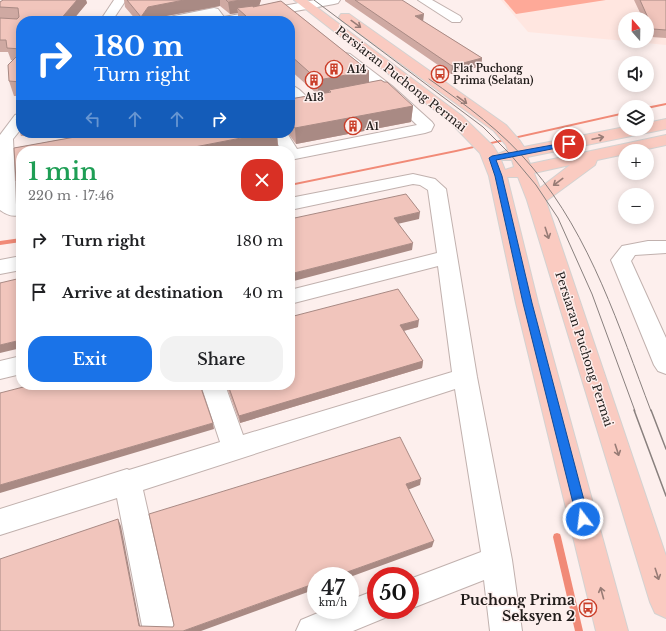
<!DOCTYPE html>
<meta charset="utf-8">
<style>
body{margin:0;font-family:"Libre Baskerville",serif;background:#f2f2f2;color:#202124;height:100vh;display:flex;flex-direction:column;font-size:15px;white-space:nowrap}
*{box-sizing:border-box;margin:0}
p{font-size:13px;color:#757577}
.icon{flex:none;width:22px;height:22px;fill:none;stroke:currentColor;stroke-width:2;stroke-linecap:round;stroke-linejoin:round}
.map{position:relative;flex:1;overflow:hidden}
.side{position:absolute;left:16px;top:146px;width:279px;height:244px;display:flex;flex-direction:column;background:#fff;border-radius:16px;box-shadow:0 2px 10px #0003}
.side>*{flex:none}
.guide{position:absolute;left:16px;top:16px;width:279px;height:122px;border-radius:16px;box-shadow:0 2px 10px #0003;background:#1a73e8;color:#fff;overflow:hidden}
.needle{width:26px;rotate:340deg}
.fabs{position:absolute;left:618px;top:12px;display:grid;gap:8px}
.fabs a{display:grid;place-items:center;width:36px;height:36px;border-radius:50%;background:#fff;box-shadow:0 2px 10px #0003;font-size:20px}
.speed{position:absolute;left:307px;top:567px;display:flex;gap:8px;font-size:20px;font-weight:700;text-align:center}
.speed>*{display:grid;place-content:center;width:52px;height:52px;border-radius:50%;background:#fff;box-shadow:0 2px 10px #0003;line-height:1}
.speed small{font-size:10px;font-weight:400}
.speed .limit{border:6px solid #d22;background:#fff;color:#111}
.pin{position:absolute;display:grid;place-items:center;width:34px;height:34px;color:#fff;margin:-17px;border:2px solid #fff;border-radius:50%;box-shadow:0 1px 4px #0007}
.me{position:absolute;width:44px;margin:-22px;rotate:345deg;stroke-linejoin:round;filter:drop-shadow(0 0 3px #0008)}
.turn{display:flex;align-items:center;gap:14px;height:84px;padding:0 12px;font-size:18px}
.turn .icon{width:52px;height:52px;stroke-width:2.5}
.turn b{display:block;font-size:28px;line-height:34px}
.lanes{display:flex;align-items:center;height:38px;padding:0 12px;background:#0003;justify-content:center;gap:20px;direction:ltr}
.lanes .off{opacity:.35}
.round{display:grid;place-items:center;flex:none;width:42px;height:42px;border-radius:16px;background:#f2f2f2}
.head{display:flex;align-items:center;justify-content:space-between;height:68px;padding:0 12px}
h1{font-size:24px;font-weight:600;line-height:30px;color:#1e9e55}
.cta{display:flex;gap:8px;margin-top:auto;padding:8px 12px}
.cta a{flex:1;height:46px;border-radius:16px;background:#1a73e8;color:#fff;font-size:16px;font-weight:600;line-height:46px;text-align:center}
.cta a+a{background:#f2f2f2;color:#202124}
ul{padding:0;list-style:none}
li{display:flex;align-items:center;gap:12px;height:52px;padding:0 12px}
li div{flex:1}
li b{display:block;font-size:15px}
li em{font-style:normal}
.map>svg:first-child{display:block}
.built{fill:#ffe6e0}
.green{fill:#fea998}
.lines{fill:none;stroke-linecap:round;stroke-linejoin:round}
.stream{fill:#f18a77;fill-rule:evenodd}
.minor-casing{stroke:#c1b1ae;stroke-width:2}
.major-casing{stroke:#d3d2d1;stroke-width:2}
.minor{fill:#fff;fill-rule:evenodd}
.major{fill:#facbc1;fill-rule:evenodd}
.tram-far1{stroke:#89807e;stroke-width:1}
.tram{stroke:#89807e;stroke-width:1.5}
.wall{fill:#cfa9a2}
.shaded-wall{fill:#a98a84}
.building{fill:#f1c5bc;stroke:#a98a84}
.oneway{stroke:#987c76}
.route{fill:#1a73e8;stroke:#114b97}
.labels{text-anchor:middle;stroke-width:3;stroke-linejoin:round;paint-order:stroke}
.far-poi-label{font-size:10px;font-weight:bold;fill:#211c1a;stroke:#fdefed;text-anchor:start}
.street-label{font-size:12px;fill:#211c1a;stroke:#fdefed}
.near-poi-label{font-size:14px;font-weight:bold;fill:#211c1a;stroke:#fdefed;text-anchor:end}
</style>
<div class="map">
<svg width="666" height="631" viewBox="0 0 666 631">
<rect width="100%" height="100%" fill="#fdefed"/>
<path class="built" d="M501,0H666V45L625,41H647V19H625V41L528,32Z"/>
<path class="green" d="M504,0H606L516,14Z"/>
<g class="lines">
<g class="stream">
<path d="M666,103V105L647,109V107H646Z"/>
<path d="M625,112V114L456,152L290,186V184L456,150Z"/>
<path d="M21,238V242L0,245V241Z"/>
<path d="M557,533L560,534L561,537L583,631H575L553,537L554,534Z"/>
</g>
<defs>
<g id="minor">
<path d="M114,0H126L112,21H100Z"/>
<path d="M315,0H340L338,3L334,4L241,21H215L211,16L188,21H163L165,18L169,17L214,8L218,9L224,17Z"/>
<path d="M418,0H432L460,16L462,19L460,22H452Z"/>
<path d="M345,53L350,54L392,86L432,122L434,125L431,131L425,133L290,160V151H282L271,133H287L297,149L417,125L382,92L340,60L338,57L340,54Z"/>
<path d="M290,85C299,87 307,97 313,104L310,107C300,110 297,104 290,97Z"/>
<path d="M21,113V129L13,139L16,205L21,203V215C12,217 7,215 0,210V135L15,115Z"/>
<path d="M150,133H166L173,151H157Z"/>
<path d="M413,174L435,179L446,189L477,377L512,560L522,631H490L484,580L410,609V579L481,552L455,389L143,490L175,631H143L117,498L0,535V509L127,469L129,470L220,442L201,385H225L243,435L452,372L438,266L290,304V290L437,253L428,190L420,185L413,184L290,210V198Z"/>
<path d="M648,241H666V253L635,255L631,261L666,338V374L658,371L654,365L611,260L622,246Z"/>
<path d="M21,256V270L0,274V260Z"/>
<path d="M21,356V374L0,379V361Z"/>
<path d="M376,590V610H390L387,617L353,631H296L301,620L325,610H350V600Z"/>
</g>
<path id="major" d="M294,0H307L462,116L493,146L498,154L508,150L506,145L494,131L341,20L339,17L341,14H349L506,125L520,141L524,147L625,127V129H647V123L666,119V129L527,157L530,164L666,135V145L638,151H625V154L597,160L595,165L546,201L666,556V618L655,613L650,602L527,200L518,177H507L538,303L628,631H596L516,303L489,176L480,153L450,122ZM501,160H512L514,167L505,170ZM570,165L540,188L534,173Z"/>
</defs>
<use href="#minor" class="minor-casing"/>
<use href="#major" class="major-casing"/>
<use href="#minor" class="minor"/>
<use href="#major" class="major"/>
<g class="tram-far1">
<path d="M314,0L483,127L510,154L536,185L558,218L592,294L635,411"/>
<path d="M429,79C466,105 503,132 532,167C591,237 619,327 651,411"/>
</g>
<g class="tram">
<path d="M634,410L666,496"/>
<path d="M651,410L666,449"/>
</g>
</g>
<g class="wall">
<path d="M3,0H86L87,3L72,21H21V96H14L9,81L12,60H11L8,52H0V2Z"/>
<path d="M124,0H261L259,6L281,1L369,71V83L381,80L384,82H387L413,106L411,122L296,144L288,133H290V99L317,94L290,70V21H223L238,18V13L230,14L220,6L150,19L149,21H137L125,7Z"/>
<path d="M345,0H402L423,21L482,58L481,66L451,74L345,1Z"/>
<path d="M634,0H666V38L651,37L647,29V19H643Z"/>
<path d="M21,114V133H78L75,137L97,133H152L154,136H169V133H277L278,148L261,151H21V194L16,181L14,148L74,137L21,136L16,120Z"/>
<path d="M290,317L418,327L404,331L423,361L422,368L240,423L226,385H290Z"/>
</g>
<g class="shaded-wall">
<path d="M77,0H86L87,3L72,21H59Z"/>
<path d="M184,0H220V6L150,19L149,21H142L141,17L148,7Z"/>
<path d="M241,0H261L258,9L237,8L238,13L230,14L228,2Z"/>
<path d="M424,14L423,22L415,16Z"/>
<path d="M482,58L481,66L451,74L452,66Z"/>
<path d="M369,71V87L329,90V94L318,96V80Z"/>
<path d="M413,106L411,122L296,144L295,128Z"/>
<path d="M73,133H78L75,137Z"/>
<path d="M267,133H277L278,148L261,151H174Z"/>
<path d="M21,180V194L16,181Z"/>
<path d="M420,212L419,219L393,225L394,218Z"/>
<path d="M413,243L412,250L290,282V274Z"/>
<path d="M419,320L418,327L399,332L400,325Z"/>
<path d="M21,340V348L0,353V345Z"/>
<path d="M423,361L422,368L240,423L239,416Z"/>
<path d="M213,423L214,429L0,493V485Z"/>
<path d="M421,479L420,485L405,491L406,484Z"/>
<path d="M118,519L121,526L141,631L139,626Z"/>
<path d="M434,541L432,547L350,577V576H336Z"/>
<path d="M316,583V589L201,631H183Z"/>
</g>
<g class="building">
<path d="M3,0H77L59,21H21V49L7,48L6,40H0V18L17,19L19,17L18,8L0,7V2Z"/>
<path d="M127,0H184L148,7L141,17Z"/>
<path d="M226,0H241L228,2Z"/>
<path d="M355,0H402L424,14L415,16L482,58L452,66Z"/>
<path d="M640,0H666V30L653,29Z"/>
<path d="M281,1L369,71L318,80L290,55V21H223L246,16L237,8L253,6V7Z"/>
<path d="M16,57H21V82L9,81L8,65Z"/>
<path d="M381,80L384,82H387L413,106L295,128L290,121V99L331,92L329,90Z"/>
<path d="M21,114V121L16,120Z"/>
<path d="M97,133H152L154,136H170L171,134V133H267L174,151H21V180L16,181L14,148Z"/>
<path d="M406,194L420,212L394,218L413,243L290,274V219Z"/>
<path d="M21,278V340L0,345V283Z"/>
<path d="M398,289L419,320L400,325L423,361L239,416L228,385H290V317Z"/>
<path d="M31,385H200L213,423L0,485V393Z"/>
<path d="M400,437L421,479L406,484L434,541L336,576H316V583L183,631H0V559L118,519L139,626L173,627L174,625L149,514Z"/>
</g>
<defs><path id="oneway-shaft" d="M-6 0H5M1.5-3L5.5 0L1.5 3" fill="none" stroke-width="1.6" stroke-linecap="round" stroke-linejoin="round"/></defs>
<g class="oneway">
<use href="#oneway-shaft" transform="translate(356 24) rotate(36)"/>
<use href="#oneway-shaft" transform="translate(462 100) rotate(36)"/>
<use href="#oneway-shaft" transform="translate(598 138) rotate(-12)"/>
<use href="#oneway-shaft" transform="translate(558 182) rotate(143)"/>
<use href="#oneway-shaft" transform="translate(547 233) rotate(72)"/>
<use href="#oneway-shaft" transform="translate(617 450) rotate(72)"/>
<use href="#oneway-shaft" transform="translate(657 574) rotate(72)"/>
<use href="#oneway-shaft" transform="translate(602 593) rotate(-105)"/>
</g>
<path class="route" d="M569,142L573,144L572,145L496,160L502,176L532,303L589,519L587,523L583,525L579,523L577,519L523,303L495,176L489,158L492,156Z"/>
<defs>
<symbol id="building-ring" viewBox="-11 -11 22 22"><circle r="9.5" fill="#fdefed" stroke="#ca3e29" stroke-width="1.5"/><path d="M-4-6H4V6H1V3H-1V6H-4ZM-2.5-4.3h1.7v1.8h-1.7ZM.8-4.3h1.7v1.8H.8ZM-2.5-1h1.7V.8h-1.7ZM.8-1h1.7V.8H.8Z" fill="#ca3e29"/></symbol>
<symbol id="bus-ring" viewBox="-11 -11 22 22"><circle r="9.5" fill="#fdefed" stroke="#ca3e29" stroke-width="1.5"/><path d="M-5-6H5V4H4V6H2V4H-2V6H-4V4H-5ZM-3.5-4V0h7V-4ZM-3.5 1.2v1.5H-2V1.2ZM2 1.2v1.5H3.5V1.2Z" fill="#ca3e29"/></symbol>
</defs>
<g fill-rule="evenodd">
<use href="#building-ring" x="324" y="59" width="20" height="20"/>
<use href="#bus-ring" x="430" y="64" width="20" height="20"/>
<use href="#building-ring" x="304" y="70" width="20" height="20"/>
<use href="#building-ring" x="343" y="116" width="20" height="20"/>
<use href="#bus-ring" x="578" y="598" width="20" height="20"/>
</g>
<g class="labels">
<g class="far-poi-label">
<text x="453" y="72">Flat Puchong<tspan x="453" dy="12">Prima (Selatan)</tspan></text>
<text x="347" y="73">A14</text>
<text x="314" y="101" text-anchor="middle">A13</text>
<text x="366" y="130">A1</text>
</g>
<g class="street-label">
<text transform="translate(401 79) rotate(38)" y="4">Persiaran Puchong Permai</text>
<text transform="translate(584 349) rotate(72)" y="4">Persiaran Puchong Permai</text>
</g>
<g class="near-poi-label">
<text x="575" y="605">Puchong Prima<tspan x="575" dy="16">Seksyen 2</tspan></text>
</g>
</g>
</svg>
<div class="fabs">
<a><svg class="needle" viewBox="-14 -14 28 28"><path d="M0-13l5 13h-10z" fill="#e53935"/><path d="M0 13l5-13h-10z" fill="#757577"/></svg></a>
<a><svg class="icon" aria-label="sound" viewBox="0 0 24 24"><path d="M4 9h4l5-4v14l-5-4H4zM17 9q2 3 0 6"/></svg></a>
<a><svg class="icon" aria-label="layers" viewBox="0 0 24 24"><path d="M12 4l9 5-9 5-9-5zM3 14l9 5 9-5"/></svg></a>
<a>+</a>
<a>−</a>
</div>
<div class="speed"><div>47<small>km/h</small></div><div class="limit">50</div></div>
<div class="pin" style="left:569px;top:144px;background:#d93025"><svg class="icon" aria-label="arrive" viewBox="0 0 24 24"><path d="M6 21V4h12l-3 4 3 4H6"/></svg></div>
<svg class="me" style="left:583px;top:519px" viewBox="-20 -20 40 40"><circle r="17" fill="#1a73e8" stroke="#fff" stroke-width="3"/><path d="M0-11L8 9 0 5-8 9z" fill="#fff"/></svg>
<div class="guide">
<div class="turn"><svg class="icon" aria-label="right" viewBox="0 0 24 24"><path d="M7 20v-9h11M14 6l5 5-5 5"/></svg><div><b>180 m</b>Turn right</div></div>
<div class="lanes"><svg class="icon off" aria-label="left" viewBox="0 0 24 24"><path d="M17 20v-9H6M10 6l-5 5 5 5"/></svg><svg class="icon off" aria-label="ahead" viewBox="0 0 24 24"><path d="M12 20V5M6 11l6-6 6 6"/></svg><svg class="icon off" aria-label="ahead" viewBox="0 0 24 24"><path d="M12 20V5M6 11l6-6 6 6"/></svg><svg class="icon" aria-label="right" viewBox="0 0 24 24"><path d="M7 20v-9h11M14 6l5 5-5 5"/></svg></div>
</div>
<section class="side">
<div class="head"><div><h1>1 min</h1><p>220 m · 17:46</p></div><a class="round" style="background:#d93025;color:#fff"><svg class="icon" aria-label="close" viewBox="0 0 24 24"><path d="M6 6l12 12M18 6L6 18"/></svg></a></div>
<ul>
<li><svg class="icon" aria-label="right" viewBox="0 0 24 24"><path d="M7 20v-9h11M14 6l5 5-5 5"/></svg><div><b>Turn right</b></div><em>180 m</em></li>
<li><svg class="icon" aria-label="arrive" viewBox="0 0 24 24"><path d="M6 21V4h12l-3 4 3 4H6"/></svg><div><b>Arrive at destination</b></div><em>40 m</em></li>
</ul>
<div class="cta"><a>Exit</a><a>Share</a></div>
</section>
</div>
